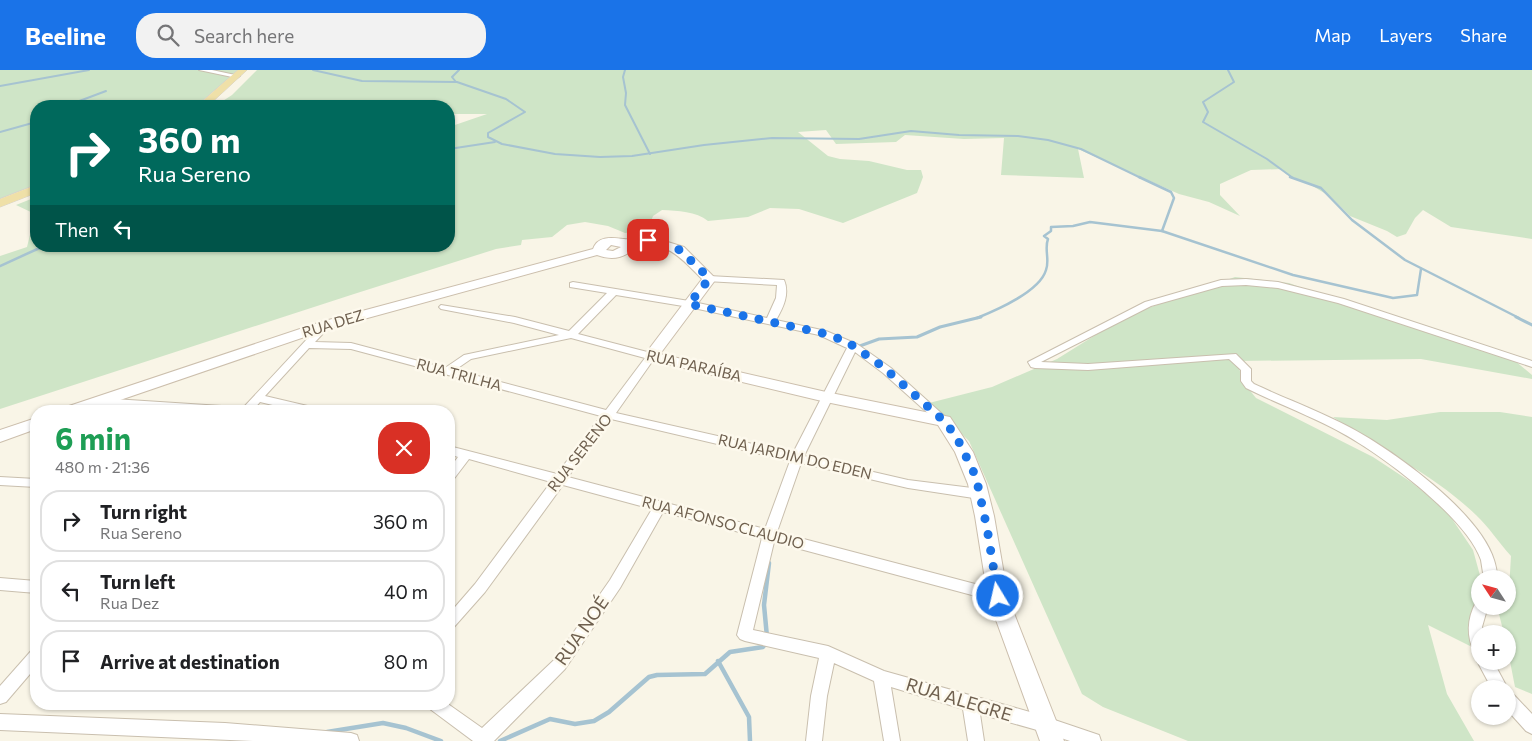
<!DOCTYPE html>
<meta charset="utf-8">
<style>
body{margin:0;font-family:Commissioner,sans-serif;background:#f2f2f2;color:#202124;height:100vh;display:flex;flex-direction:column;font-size:19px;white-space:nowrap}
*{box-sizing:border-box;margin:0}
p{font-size:16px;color:#757577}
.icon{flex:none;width:28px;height:28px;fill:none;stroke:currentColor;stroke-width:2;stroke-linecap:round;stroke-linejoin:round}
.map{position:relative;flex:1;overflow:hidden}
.details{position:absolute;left:30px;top:335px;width:425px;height:305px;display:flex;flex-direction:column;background:#fff;border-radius:20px;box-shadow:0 1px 4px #0004}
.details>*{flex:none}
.guide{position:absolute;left:30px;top:30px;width:425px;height:152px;border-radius:20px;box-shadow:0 1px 4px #0004;background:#00695c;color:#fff;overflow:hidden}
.needle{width:32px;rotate:306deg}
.controls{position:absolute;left:1471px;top:500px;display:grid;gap:10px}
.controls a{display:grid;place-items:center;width:45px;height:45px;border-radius:50%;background:#fff;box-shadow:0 1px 4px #0004;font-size:25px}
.pin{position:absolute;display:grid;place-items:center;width:42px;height:42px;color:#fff;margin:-21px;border-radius:10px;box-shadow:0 2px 8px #0006}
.me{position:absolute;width:55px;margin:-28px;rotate:351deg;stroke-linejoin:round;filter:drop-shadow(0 0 4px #0008)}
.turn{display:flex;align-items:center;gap:18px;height:105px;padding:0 25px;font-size:22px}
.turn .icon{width:65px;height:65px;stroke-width:2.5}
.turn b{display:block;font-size:35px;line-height:42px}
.then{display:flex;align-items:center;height:48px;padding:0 25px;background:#0003;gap:10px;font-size:19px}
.round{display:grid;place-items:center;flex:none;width:52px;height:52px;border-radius:20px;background:#f2f2f2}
.summary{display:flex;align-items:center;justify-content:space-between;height:85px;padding:0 25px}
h1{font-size:30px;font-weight:700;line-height:38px;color:#1e9e55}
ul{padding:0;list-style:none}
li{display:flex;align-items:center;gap:15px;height:62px;margin:0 10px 8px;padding:0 15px;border:2px solid #e0e0e0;border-radius:20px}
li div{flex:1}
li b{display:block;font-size:19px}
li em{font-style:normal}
header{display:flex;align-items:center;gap:30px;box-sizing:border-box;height:70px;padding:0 25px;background:#1a73e8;color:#fff}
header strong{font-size:24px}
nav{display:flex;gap:28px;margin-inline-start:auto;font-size:18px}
.search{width:350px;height:45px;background:#f2f2f2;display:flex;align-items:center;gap:12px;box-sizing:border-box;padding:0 18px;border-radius:20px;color:#757577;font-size:19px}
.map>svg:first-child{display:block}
.green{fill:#cfe5c7}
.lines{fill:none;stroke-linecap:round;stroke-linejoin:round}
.stream-far3{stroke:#a6c3d1;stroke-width:2}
.stream-far2{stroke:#a6c3d1;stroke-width:2.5}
.stream-far1{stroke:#a6c3d1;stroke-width:3}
.stream{stroke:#a6c3d1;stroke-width:4.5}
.street-casing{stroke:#c9bfae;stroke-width:2}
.secondary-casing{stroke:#ccbfad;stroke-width:2}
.primary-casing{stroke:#d7d2ce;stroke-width:1}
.street{fill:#fff;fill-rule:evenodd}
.secondary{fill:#fff;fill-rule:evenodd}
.primary{fill:#efe0a8;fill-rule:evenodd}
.route{stroke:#1a73e8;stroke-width:9;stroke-dasharray:0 16.2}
.labels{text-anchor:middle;stroke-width:5;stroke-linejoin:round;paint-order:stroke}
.street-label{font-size:15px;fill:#6f604f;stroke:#fdf9ed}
.near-street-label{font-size:18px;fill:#6f604f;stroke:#fdf9ed}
</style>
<header>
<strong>Beeline</strong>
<div class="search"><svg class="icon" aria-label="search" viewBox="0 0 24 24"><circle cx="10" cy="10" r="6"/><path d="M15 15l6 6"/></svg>Search here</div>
<nav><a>Map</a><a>Layers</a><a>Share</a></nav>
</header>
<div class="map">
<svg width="1532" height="671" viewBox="0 0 1532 671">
<rect width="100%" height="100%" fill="#f9f5e7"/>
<g class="green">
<path d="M0,0H239L196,36H36V115L0,129Z"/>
<path d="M257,0H1532V169L1451,157L1423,140L1415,148L1406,164L1397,167L1387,161L1350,146L1331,127L1311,115L1286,104L1282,99L1251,100L1220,114V125L1240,146L1209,132L1179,124L1078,79L1084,108L1001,105L1004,68L964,69L905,65L896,72L836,74L826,60L798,62L828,86L840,89L869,91L907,100H921L923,107L917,123L843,153L799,139L770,138L748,147L708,151C696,141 678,141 662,140L653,146L650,154L640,161L625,163L608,156L585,152L567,155L552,167L522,170L521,175L496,179L354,224L0,339V186L27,177L35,144L16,135L36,127V176H449V57L487,44H449V36L434,32L419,31L398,33L390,36H215L232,25Z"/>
<path d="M1235,207L1289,213L1343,233L1514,290L1532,305V309L1421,289L1237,291L1243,312L1256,328L1373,387L1411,412L1446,440L1473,480L1481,509L1480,536L1484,547L1470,576L1428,555L1447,624L1474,671H1188L1103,637L1082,624L969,371L929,333L992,317L1057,289L1126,246Z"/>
<path d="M1440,342H1500L1532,347V624L1515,617L1508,581V564H1504L1498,540L1500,536H1508L1511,486C1499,473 1489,457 1476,445C1435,405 1380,380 1333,347L1387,350Z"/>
</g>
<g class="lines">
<g class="stream-far3">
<path d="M313,0L362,11L457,12L506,29L525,42L488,63V67L502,74L555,84L600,87L632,86L704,75L772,68L859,69L911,61L959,65L1018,66L1048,70L1081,79L1141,108"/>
<path d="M625,0L623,7L626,23L625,35L650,84"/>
<path d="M1228,0L1234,12L1203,32L1208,42L1203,52L1267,89L1293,108"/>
<path d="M456,12L452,7L459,0"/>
<path d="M0,16L89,0"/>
<path d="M66,36L106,21"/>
<path d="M0,62L36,52"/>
<path d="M449,79L495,72"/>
</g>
<g class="stream-far2">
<path d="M1139,107L1171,122L1174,128L1162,161"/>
<path d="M1290,107L1321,118L1352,150L1405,190L1519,248"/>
<path d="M0,196L44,176"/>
<path d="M977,248C997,240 1040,221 1046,200C1050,190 1044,179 1048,169L1044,166L1051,161V157L1073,156L1090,152L1162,161L1293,205L1393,228L1417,225L1421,199"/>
</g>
<g class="stream-far1">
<path d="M1516,247L1532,255"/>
<path d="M857,277L879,269L917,267L940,257L981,247"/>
</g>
<g class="stream">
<path d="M767,567L764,535L769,493"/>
<path d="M718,591L749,647L750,671"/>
<path d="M327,662L383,653L406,658L441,671"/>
<path d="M500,671L550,649L575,654L594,651L609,642L649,607L657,605L705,604L730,582L763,577L766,573"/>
</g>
<defs>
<g id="street">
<path d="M199,0H212L240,6L237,8Z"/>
<path d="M709,206L784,210C790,224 783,238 776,250L826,261L857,274L891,298L950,351L948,354H940L883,303L855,282L804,386L908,410L980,419L984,421L986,424L984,427L980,429L908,418L801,393L777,462L998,520L1003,522L1005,526L1003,530L998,532L774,472L753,560L828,576L884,601L1037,644L1099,665L1101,671H1070L1037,660L980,644L984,671H968L963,639L891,617L900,671H884L874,611L834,593L827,626L822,671H806L811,626L819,588L745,571L740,569L737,565L762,468L663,442L620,518L565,599L494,671H473L430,639L428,634H448L482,658L555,589L610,510L652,439L563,415L485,522L454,557L449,559V544L475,514L551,412L469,389L453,410L449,411V399L458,387L449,384V376L557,404L601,346L351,279L309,278L265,326L316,338L318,341H298L260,332L252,341H186L98,336L92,332L98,328L237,337L242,339L322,253L326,252L331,255L315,272L351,273L445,298L464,285L559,265L514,253L441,239L439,237L441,235L515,247L569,261L607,223L570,217V213L573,212L689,231L767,248L776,228L777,215L706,211V207ZM616,225L689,237L819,265L847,278L793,383L616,343L656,286L655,284L578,264ZM571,268L645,288L606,340L455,300L471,289ZM611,349L790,391L765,459L568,407Z"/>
<path d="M1246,209L1278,212L1344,229L1532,291V297L1338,233L1278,218L1246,215L1222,216L1151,236L1041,292L1088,294L1236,284L1251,299V311L1254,314C1286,329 1319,341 1351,358C1394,381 1479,442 1494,490C1496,496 1497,503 1498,509H1484C1483,503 1482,496 1481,490C1466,447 1382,385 1342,363C1311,346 1278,334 1246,318L1241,311V300L1229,289L1088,300L1035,298L1031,297L1028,292L1145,232L1221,210Z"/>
<path d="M0,407L36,409V417L0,415Z"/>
<path d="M0,508L36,511V523L0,520Z"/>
<path d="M1480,530V536H1488L1482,557L1484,564H1480V586L1475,584C1466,566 1467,549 1476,532Z"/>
<path d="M36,579V597L6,632L0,634V616L31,581Z"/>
<path d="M1480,586V591H1493L1508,619V620L1492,619L1477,591Z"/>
<path d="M1508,623L1514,625L1532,644V664L1526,661L1508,641Z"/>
<path d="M0,644L225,653L351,663L357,665L359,671H253L0,660Z"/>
</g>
<g id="secondary">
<path d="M648,166L684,177L716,209L660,284L826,322L950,347L973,382L986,414L994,446L1008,528L1064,671H1040L988,528L975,446L968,414L955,382L938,355L826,332L646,289L643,286L646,283L702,209C679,186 668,171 633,176L631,181C621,189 610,190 597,185L331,258L88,341H64L66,337L321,252L593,179C598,165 613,168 624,169C631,170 641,167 648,166ZM611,175L621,177L613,181L606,180Z"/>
<path d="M36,348V359L0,372V360Z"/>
</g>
<g id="primary">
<path d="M238,0H247L208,36H197Z"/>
<path d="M36,115V123L0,137V129Z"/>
</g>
</defs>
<use href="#street" class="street-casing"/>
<use href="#secondary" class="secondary-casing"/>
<use href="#primary" class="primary-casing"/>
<use href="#street" class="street"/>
<use href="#secondary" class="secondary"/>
<use href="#primary" class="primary"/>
</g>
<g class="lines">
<path class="route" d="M648,170L680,180L707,206L709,209L689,234L822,263L846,271L882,296L944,351L956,366L976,407L987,458L998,526"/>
</g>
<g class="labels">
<g class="street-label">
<text transform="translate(333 254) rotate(-17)" y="5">RUA DEZ</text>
<text transform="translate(694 296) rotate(13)" y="5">RUA PARAÍBA</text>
<text transform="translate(459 305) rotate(15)" y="5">RUA TRILHA</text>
<text transform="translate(580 383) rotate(-52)" y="5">RUA SERENO</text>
<text transform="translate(795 387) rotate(13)" y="5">RUA JARDIM DO EDEN</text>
<text transform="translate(723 453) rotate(15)" y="5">RUA AFONSO CLAUDIO</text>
</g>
<g class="near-street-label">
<text transform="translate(582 561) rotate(-55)" y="6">RUA NOÉ</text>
<text transform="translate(959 630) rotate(17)" y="6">RUA ALEGRE</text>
</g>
</g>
</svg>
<div class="controls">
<a><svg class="needle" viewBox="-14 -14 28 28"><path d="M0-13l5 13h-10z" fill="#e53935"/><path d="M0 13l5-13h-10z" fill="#757577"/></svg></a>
<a>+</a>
<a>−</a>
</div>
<div class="pin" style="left:648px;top:170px;background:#d93025"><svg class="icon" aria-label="arrive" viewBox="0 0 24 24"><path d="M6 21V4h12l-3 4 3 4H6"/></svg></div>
<svg class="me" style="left:998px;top:526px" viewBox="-20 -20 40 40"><circle r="17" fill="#1a73e8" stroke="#fff" stroke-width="3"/><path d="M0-11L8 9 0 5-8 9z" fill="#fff"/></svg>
<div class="guide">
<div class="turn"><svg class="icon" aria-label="right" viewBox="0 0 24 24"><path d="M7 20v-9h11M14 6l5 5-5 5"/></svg><div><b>360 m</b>Rua Sereno</div></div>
<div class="then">Then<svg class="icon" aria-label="left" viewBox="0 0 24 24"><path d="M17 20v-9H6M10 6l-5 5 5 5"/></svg></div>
</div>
<section class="details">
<div class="summary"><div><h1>6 min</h1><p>480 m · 21:36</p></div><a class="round" style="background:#d93025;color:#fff"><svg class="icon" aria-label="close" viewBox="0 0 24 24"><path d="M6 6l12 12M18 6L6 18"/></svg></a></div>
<ul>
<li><svg class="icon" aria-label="right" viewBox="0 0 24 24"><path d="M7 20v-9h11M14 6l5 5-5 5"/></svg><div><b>Turn right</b><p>Rua Sereno</p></div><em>360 m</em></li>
<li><svg class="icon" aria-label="left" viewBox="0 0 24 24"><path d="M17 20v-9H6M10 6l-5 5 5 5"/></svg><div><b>Turn left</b><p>Rua Dez</p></div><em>40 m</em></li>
<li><svg class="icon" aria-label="arrive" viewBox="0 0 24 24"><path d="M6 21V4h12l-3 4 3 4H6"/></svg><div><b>Arrive at destination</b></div><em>80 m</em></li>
</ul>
</section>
</div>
